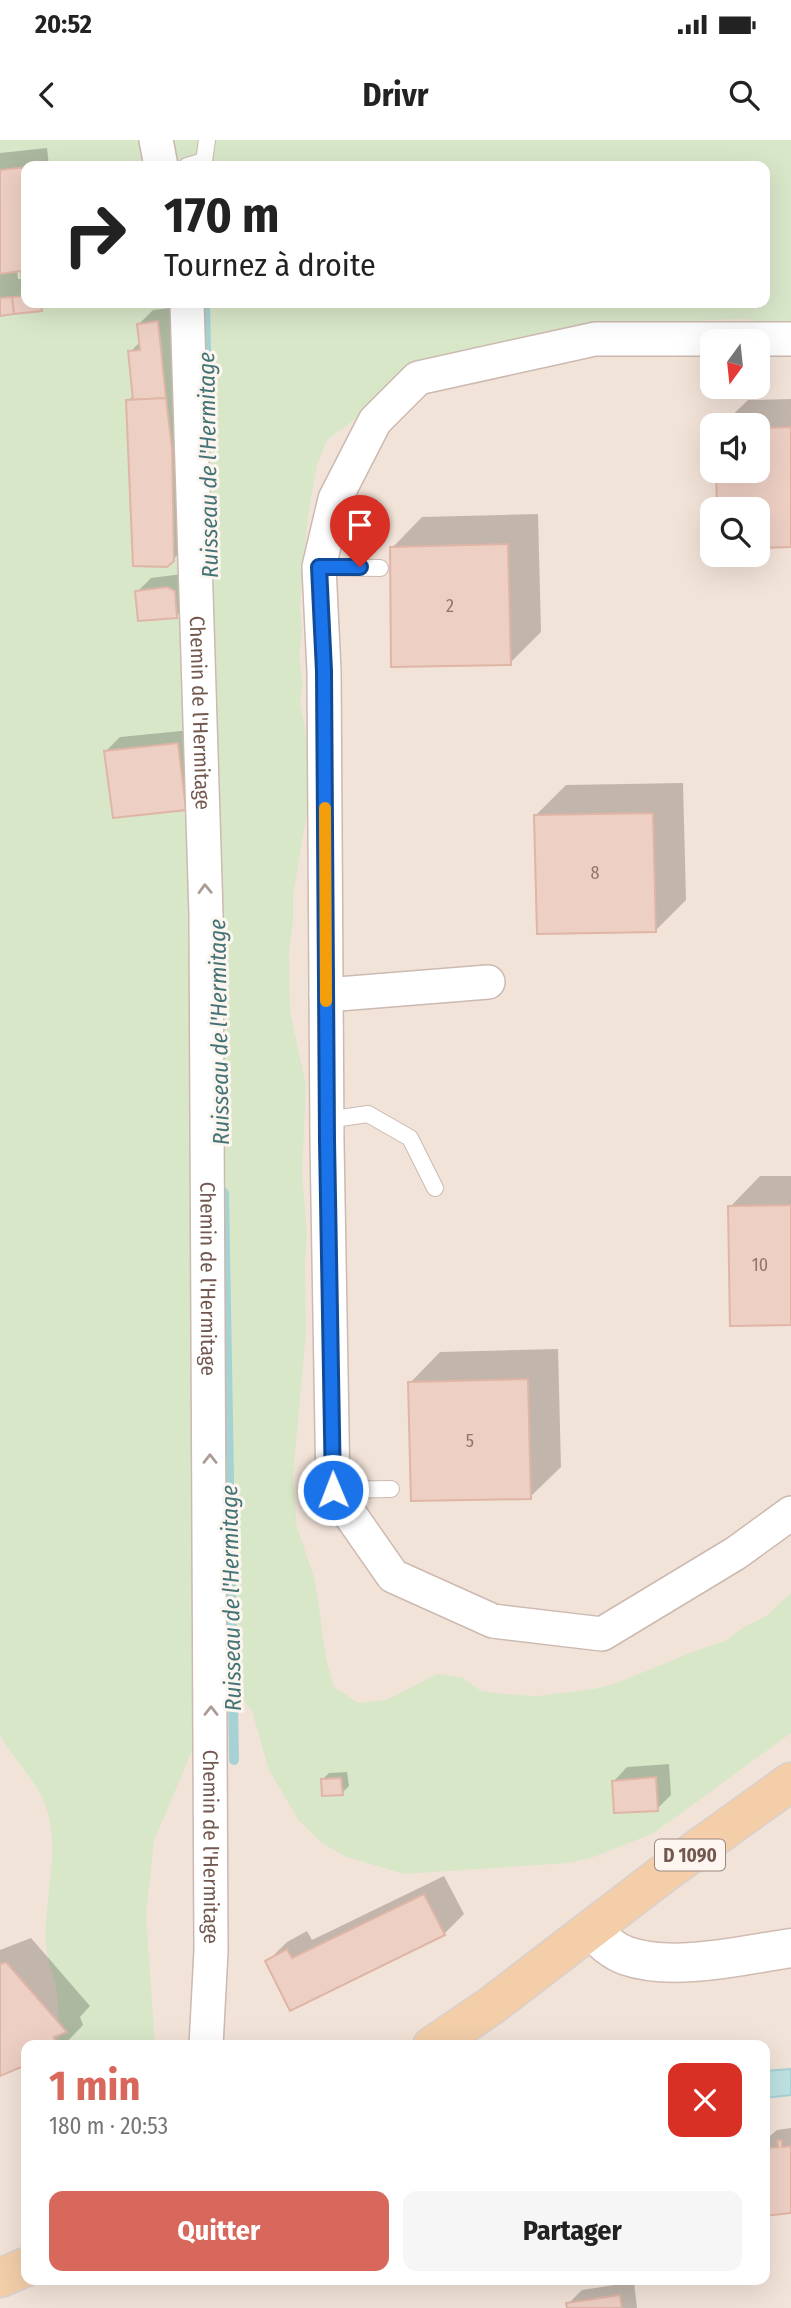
<!DOCTYPE html>
<html lang="fr">
<meta charset="utf-8">
<style>
body{margin:0;font-family:"Fira Sans Condensed",sans-serif;background:#f6f6f6;color:#222;height:100vh;display:flex;flex-direction:column;font-size:26px;white-space:nowrap}
*{box-sizing:border-box;margin:0}
p{font-size:23px;color:#767676}
.icon{flex:none;width:38px;height:38px;fill:none;stroke:currentColor;stroke-width:2;stroke-linecap:round;stroke-linejoin:round}
.map{position:relative;flex:1;overflow:hidden}
.details{position:absolute;left:21px;top:1900px;width:749px;height:245px;display:flex;flex-direction:column;background:#fff;border-radius:14px;box-shadow:0 7px 28px #0002}
.details>*{flex:none}
.banner{position:absolute;left:21px;top:21px;width:749px;height:147px;border-radius:14px;box-shadow:0 7px 28px #0002;background:#fff;color:#222;overflow:hidden}
.needle{width:46px;rotate:195deg}
.buttons{position:absolute;left:700px;top:189px;display:grid;gap:14px}
.buttons a{display:grid;place-items:center;width:70px;height:70px;border-radius:14px;background:#fff;box-shadow:0 7px 28px #0002;font-size:35px}
.pin{position:absolute;display:grid;place-items:center;width:60px;height:60px;color:#fff;margin:-72px -30px;border-radius:50% 50% 50% 0;rotate:-45deg;box-shadow:0 0 7px #0007}
.pin .icon{rotate:45deg}
.me{position:absolute;width:77px;margin:-38px;rotate:359deg;stroke-linejoin:round;filter:drop-shadow(0 0 5px #0008)}
.turn{display:flex;align-items:center;gap:24px;height:147px;padding:0 28px;font-size:32px}
.turn .icon{width:91px;height:91px;stroke-width:2.5}
.turn b{display:block;font-size:49px;line-height:60px}
.round{display:grid;place-items:center;flex:none;width:74px;height:74px;border-radius:14px;background:#f6f6f6}
.headline{display:flex;align-items:center;justify-content:space-between;height:119px;padding:0 28px}
h1{font-size:42px;font-weight:700;line-height:52px;color:#d8685b}
.cta{display:flex;gap:14px;margin-top:auto;padding:14px 28px}
.cta a{flex:1;height:80px;border-radius:14px;background:#d8685b;color:#fff;font-size:28px;font-weight:700;line-height:80px;text-align:center}
.cta a+a{background:#f6f6f6;color:#222}
.status{display:flex;justify-content:space-between;align-items:center;height:49px;padding:0 35px;background:#fff;direction:ltr}
.status svg{height:19px;fill:currentColor}
header{display:flex;justify-content:space-between;align-items:center;height:91px;padding:0 28px;background:#fff;font-size:32px;font-weight:700}
.map>svg:first-child{display:block}
.residential{fill:#f2e3d8;fill-rule:evenodd}
.green{fill:#d9e7c9;fill-rule:evenodd}
.water{fill:#bfe2e3;stroke:#a7d2d4;stroke-width:2}
.shadow{fill:#0003;fill-rule:evenodd}
.lines{fill:none;stroke-linecap:round;stroke-linejoin:round}
.stream{stroke:#a7d2d4;stroke-width:10}
.building{fill:#eecfc4;stroke:#dfb5a6;stroke-width:2}
.lane-casing{stroke:#ccb9b0;stroke-width:18}
.street-casing{stroke:#ccb9b0;stroke-width:36}
.secondary-casing{stroke:#d0bbb1;stroke-width:41}
.primary-casing{stroke:#d8d0ce;stroke-width:41}
.lane{stroke:#fff;stroke-width:16}
.street{stroke:#fff;stroke-width:33}
.secondary{stroke:#fff;stroke-width:38}
.primary{stroke:#f3cea9;stroke-width:38}
.oneway{stroke:#ab9b95}
.route-casing{stroke:#114b97;stroke-width:18}
.route{stroke:#1a73e8;stroke-width:12}
.slow{stroke:#f59e0b;stroke-width:12}
.labels{text-anchor:middle;stroke-width:6;stroke-linejoin:round;paint-order:stroke}
.number-label{font-size:18px;fill:#92766c}
.shield{fill:#fdf6f0;stroke:#9c877f;stroke-width:2}
.shield-label{font-size:19px;font-weight:bold;fill:#73584f}
.street-label{font-size:21px;fill:#73584f;stroke:#fdf6f0}
.water-label{font-size:23px;font-style:italic;fill:#447476;stroke:#fdf6f0}
</style>
<div class="status"><b>20:52</b><svg viewBox="0 0 49 12"><path d="M0 12V9h3v3zM5 12V6h3v6zM10 12V3h3v9zM15 12V0h3v12zM26 1h20v11H26zM47 4h2v5h-2z"/></svg></div>
<header><svg class="icon" aria-label="back" viewBox="0 0 24 24"><path d="M15 5l-7 7 7 7"/></svg>Drivr<svg class="icon" aria-label="search" viewBox="0 0 24 24"><circle cx="10" cy="10" r="6"/><path d="M15 15l6 6"/></svg></header>
<div class="map">
<svg width="791" height="2168" viewBox="0 0 791 2168">
<rect width="100%" height="100%" fill="#fbf2e9"/>
<path class="residential" d="M0,0H791V2168H0ZM26,26H765V163H26ZM712,201H758V247H712ZM712,285H758V331H712ZM712,369H758V415H712ZM26,1906H765V2140H26Z"/>
<path class="green" d="M0,0H791V187L747,179L709,180L661,187L383,259L327,300L317,325L308,376L300,465L302,492L299,518L303,542L300,564L305,586L310,655L293,756V782L289,811L290,871L306,946L302,1035L307,1094L305,1120L306,1193L293,1336L297,1387L315,1440L326,1518L334,1547L359,1563L386,1560L437,1534L463,1538L481,1551L504,1554L537,1556L594,1549L617,1543L695,1511L725,1501L744,1487L766,1476L791,1453V1593L654,1693L591,1718L568,1723L404,1734L344,1716L322,1703L299,1681L269,1630L252,1571L235,1551L212,1563L154,1701L146,1774L155,1906H59C59,1884 59,1863 55,1842C52,1830 46,1817 46,1805C43,1759 61,1712 46,1667C37,1639 12,1620 0,1594ZM26,26H765V163H26Z"/>
<path class="water" d="M791,1929V1955L765,1958V1931Z"/>
<g class="shadow">
<path d="M47,8L49,26H26V163H47L41,169L0,174V13ZM22,129L23,139H18L17,130Z"/>
<path d="M171,168L187,406L166,426L128,261L134,255L130,212L141,201L139,184L153,170Z"/>
<path d="M791,259V405L758,406V369H719L718,331H758V285H722L748,260Z"/>
<path d="M538,374L541,492L510,523L392,408L422,377Z"/>
<path d="M182,434L190,463L176,476L137,452L151,438Z"/>
<path d="M191,590L199,655L185,668L106,611L120,597Z"/>
<path d="M683,643L686,760L655,791L536,675L566,645Z"/>
<path d="M760,1036H791V1183L730,1067Z"/>
<path d="M558,1209L561,1327L530,1357L410,1243L440,1212Z"/>
<path d="M669,1624L671,1655L657,1669L614,1641L627,1627Z"/>
<path d="M347,1632L349,1646L342,1653L322,1640L329,1633Z"/>
<path d="M444,1736L464,1774L444,1794L290,1869L267,1822L287,1802L307,1791L312,1800Z"/>
<path d="M31,1798L90,1866L80,1877L83,1885L63,1906H26V1923L0,1934V1810Z"/>
<path d="M324,1901L328,1906H317Z"/>
<path d="M791,1988V2072L765,2074V2000L777,1990Z"/>
<path d="M634,2142L637,2168H568V2164L582,2150Z"/>
</g>
<g class="lines">
<g class="stream">
<path d="M205,163L208,305"/>
<path d="M224,1053L234,1620"/>
</g>
</g>
<g class="building">
<path d="M26,27V142H22L21,131L0,134V30Z"/>
<path d="M26,156V163H41L42,171L14,174L12,157Z"/>
<path d="M12,157L14,174L0,176V158Z"/>
<path d="M158,181L166,258L133,260L128,211L140,210L137,184Z"/>
<path d="M166,258L172,309L174,421L167,427L133,426L126,260Z"/>
<path d="M791,287V407L758,408V369H717L716,331H758V288Z"/>
<path d="M508,404L511,525L391,527L390,407Z"/>
<path d="M167,447L175,451L177,478L138,481L135,451Z"/>
<path d="M178,603L186,670L113,678L104,611Z"/>
<path d="M653,673L656,792L537,794L534,675Z"/>
<path d="M791,1065V1185L730,1186L728,1066Z"/>
<path d="M528,1239L531,1359L411,1361L408,1242Z"/>
<path d="M656,1637L658,1671L614,1673L612,1641Z"/>
<path d="M341,1638L343,1655L322,1656L321,1639Z"/>
<path d="M424,1754L445,1795L290,1871L265,1821L287,1809L292,1818Z"/>
<path d="M6,1822L67,1892L54,1897L57,1906H26V1925L0,1936V1824Z"/>
<path d="M777,2000H782V2007L791,2006V2073L765,2076V2008L778,2007Z"/>
<path d="M620,2155L622,2168H567L566,2163Z"/>
</g>
<g class="lines">
<defs>
<g id="lane">
<path d="M187,26L204,21L207,0"/>
<path d="M319,427L380,428"/>
<path d="M327,980L368,974L410,998L435,1048"/>
<path d="M334,1350L391,1349"/>
</g>
<g id="street">
<path d="M156,0L161,26"/>
<path id="s1" d="M187,163L206,774L211,1811L206,1906"/>
<path d="M791,199H595L418,238L375,281L335,359L319,427L324,531L327,1001L333,1350L393,1436L493,1481L602,1494L736,1413L791,1373"/>
<path d="M326,855L488,842"/>
</g>
<path id="secondary" d="M592,1790C603,1801 612,1811 627,1816C674,1832 743,1815 791,1808"/>
<g id="primary">
<path d="M432,1906L491,1866L667,1731L791,1642"/>
<path d="M0,2138L26,2127"/>
</g>
</defs>
<use href="#lane" class="lane-casing"/>
<use href="#street" class="street-casing"/>
<use href="#secondary" class="secondary-casing"/>
<use href="#primary" class="primary-casing"/>
<use href="#lane" class="lane"/>
<use href="#street" class="street"/>
<use href="#secondary" class="secondary"/>
<use href="#primary" class="primary"/>
</g>
<defs><path id="oneway-chevron" d="M-2-3.5L2.5 0L-2 3.5" fill="none" stroke-width="1.6" stroke-linecap="round" stroke-linejoin="round" transform="scale(1.75)"/></defs>
<g class="oneway">
<use href="#oneway-chevron" transform="translate(205 749) rotate(-92)"/>
<use href="#oneway-chevron" transform="translate(210 1319) rotate(-90)"/>
<use href="#oneway-chevron" transform="translate(211 1571) rotate(-90)"/>
</g>
<g class="lines">
<defs>
<path id="route" d="M333,1350L327,1000L324,531L319,427H360"/>
</defs>
<use href="#route" class="route-casing"/>
<use href="#route" class="route"/>
<path class="slow" d="M325,668L326,861"/>
</g>
<g class="labels">
<g class="number-label">
<text x="450" y="472">2</text>
<text x="595" y="739">8</text>
<text x="760" y="1131">10</text>
<text x="470" y="1307">5</text>
</g>
<rect class="shield" x="655" y="1699.5" width="70" height="31" rx="5"/>
<g class="shield-label">
<text x="690" y="1722">D 1090</text>
</g>
<g class="street-label">
<text dy="7" stroke="none"><textPath href="#s1" startOffset="410">Chemin de l'Hermitage</textPath></text>
<text dy="7" stroke="none"><textPath href="#s1" startOffset="976">Chemin de l'Hermitage</textPath></text>
<text dy="7" stroke="none"><textPath href="#s1" startOffset="1544">Chemin de l'Hermitage</textPath></text>
</g>
<g class="water-label">
<text transform="translate(208 325) rotate(-91)" y="8">Ruisseau de l'Hermitage</text>
<text transform="translate(219 892) rotate(-91)" y="8">Ruisseau de l'Hermitage</text>
<text transform="translate(231 1458) rotate(-91)" y="8">Ruisseau de l'Hermitage</text>
</g>
</g>
</svg>
<div class="buttons">
<a><svg class="needle" viewBox="-14 -14 28 28"><path d="M0-13l5 13h-10z" fill="#e53935"/><path d="M0 13l5-13h-10z" fill="#767676"/></svg></a>
<a><svg class="icon" aria-label="sound" viewBox="0 0 24 24"><path d="M4 9h4l5-4v14l-5-4H4zM17 9q2 3 0 6"/></svg></a>
<a><svg class="icon" aria-label="search" viewBox="0 0 24 24"><circle cx="10" cy="10" r="6"/><path d="M15 15l6 6"/></svg></a>
</div>
<div class="pin" style="left:360px;top:427px;background:#d93025"><svg class="icon" aria-label="arrive" viewBox="0 0 24 24"><path d="M6 21V4h12l-3 4 3 4H6"/></svg></div>
<svg class="me" style="left:333px;top:1350px" viewBox="-20 -20 40 40"><circle r="17" fill="#1a73e8" stroke="#fff" stroke-width="3"/><path d="M0-11L8 9 0 5-8 9z" fill="#fff"/></svg>
<div class="banner">
<div class="turn"><svg class="icon" aria-label="right" viewBox="0 0 24 24"><path d="M7 20v-9h11M14 6l5 5-5 5"/></svg><div><b>170 m</b>Tournez à droite</div></div>
</div>
<section class="details">
<div class="headline"><div><h1>1 min</h1><p>180 m · 20:53</p></div><a class="round" style="background:#d93025;color:#fff"><svg class="icon" aria-label="close" viewBox="0 0 24 24"><path d="M6 6l12 12M18 6L6 18"/></svg></a></div>
<div class="cta"><a>Quitter</a><a>Partager</a></div>
</section>
</div>
